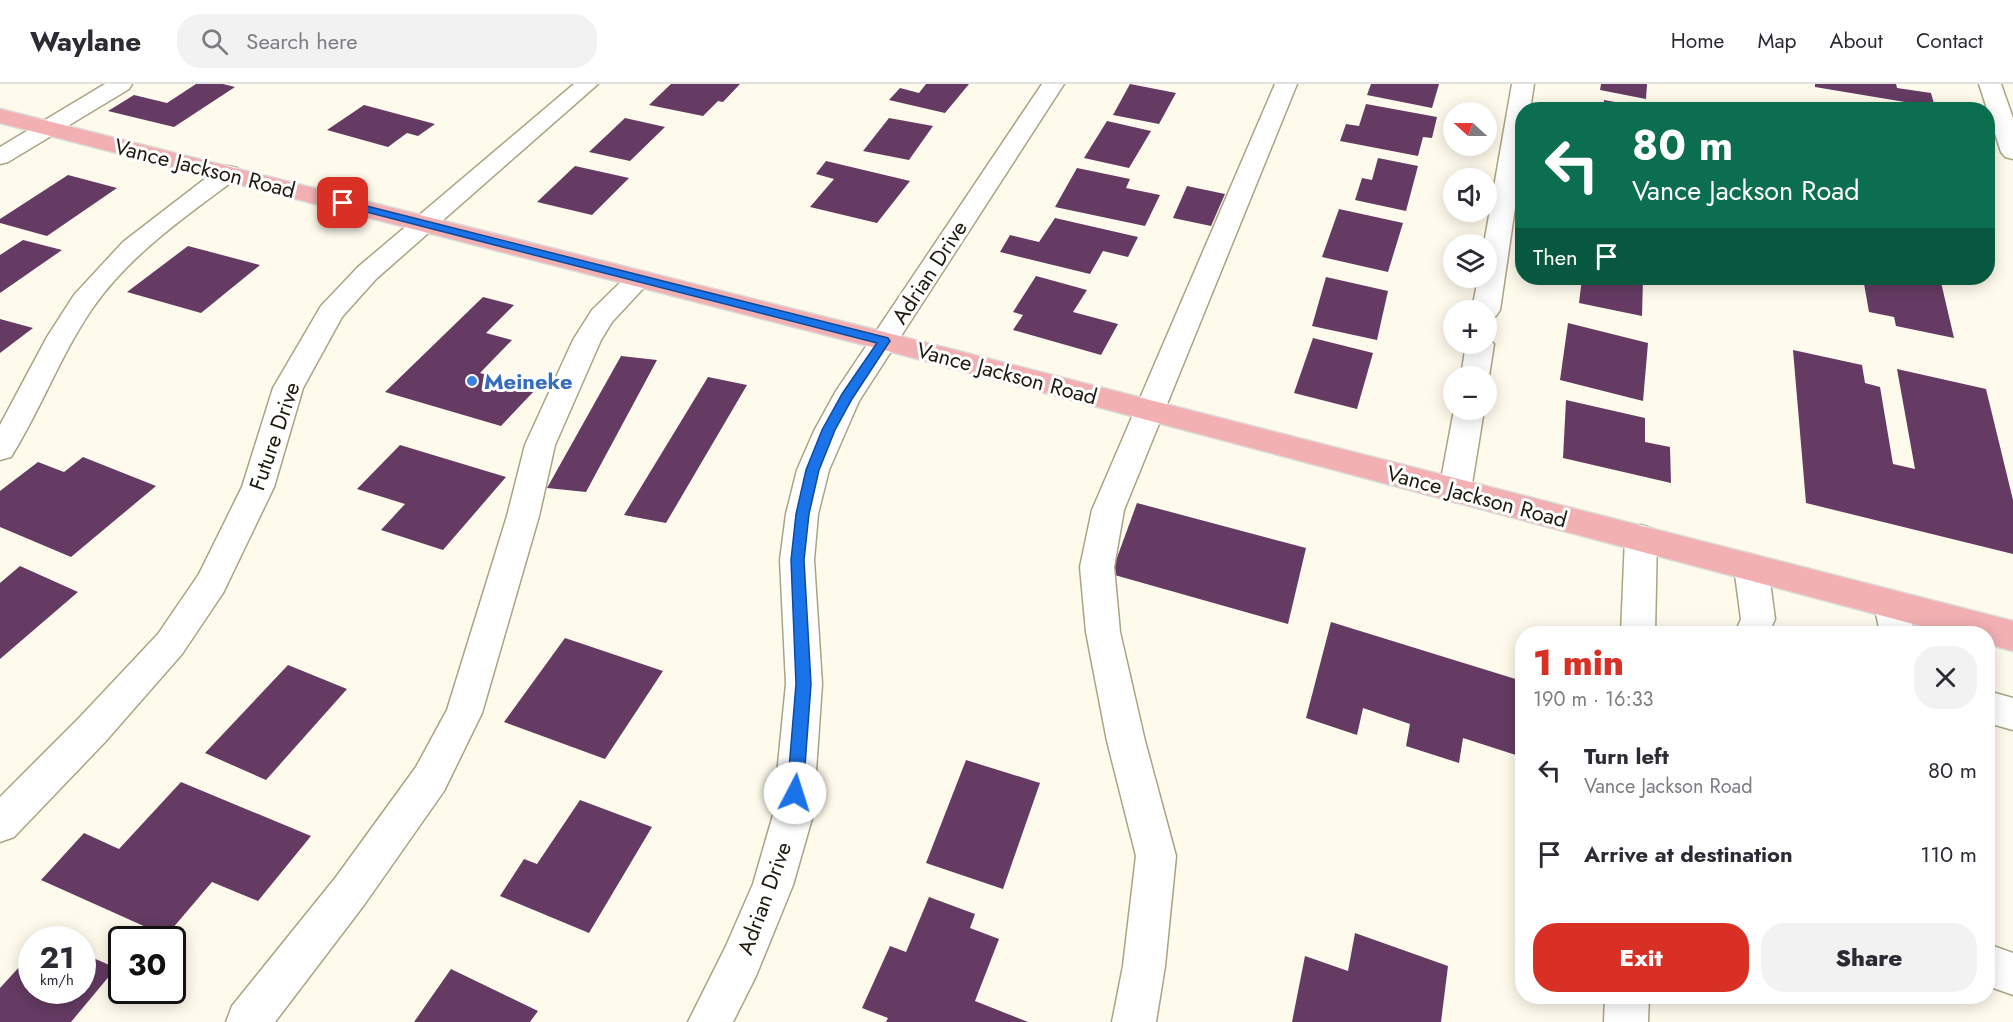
<!DOCTYPE html>
<meta charset="utf-8">
<style>
body{margin:0;font-family:Jost,sans-serif;background:#f2f2f3;color:#2b2b33;height:100vh;display:flex;flex-direction:column;font-size:22px;white-space:nowrap}
*{box-sizing:border-box;margin:0}
p{font-size:20px;color:#7c7c81}
.icon{flex:none;width:33px;height:33px;fill:none;stroke:currentColor;stroke-width:2;stroke-linecap:round;stroke-linejoin:round}
.map{position:relative;flex:1;overflow:hidden}
.sheet{position:absolute;left:1515px;top:542px;width:480px;height:378px;display:flex;flex-direction:column;background:#fff;border-radius:24px;box-shadow:0 3px 15px #0003}
.sheet>*{flex:none}
.banner{position:absolute;left:1515px;top:18px;width:480px;height:183px;border-radius:24px;box-shadow:0 3px 15px #0003;background:#0b6e4f;color:#fff;overflow:hidden}
.needle{width:39px;rotate:291deg}
.buttons{position:absolute;left:1443px;top:18px;display:grid;gap:12px}
.buttons a{display:grid;place-items:center;width:54px;height:54px;border-radius:50%;background:#fff;box-shadow:0 3px 15px #0003;font-size:30px}
.speed{position:absolute;left:18px;top:842px;display:flex;gap:12px;font-size:30px;font-weight:700;text-align:center}
.speed>*{display:grid;place-content:center;width:78px;height:78px;border-radius:50%;background:#fff;box-shadow:0 3px 15px #0003;line-height:1}
.speed small{font-size:15px;font-weight:400}
.speed .limit{border:3px solid #111;border-radius:9px;background:#fff;color:#111}
.pin{position:absolute;display:grid;place-items:center;width:51px;height:51px;color:#fff;margin:-26px;border-radius:12px;box-shadow:0 3px 9px #0006}
.me{position:absolute;width:66px;margin:-33px;rotate:5deg;stroke-linejoin:round;filter:drop-shadow(0 0 4px #0008)}
.turn{display:flex;align-items:center;gap:21px;height:126px;padding:0 18px;font-size:27px}
.turn .icon{width:78px;height:78px;stroke-width:2.5}
.turn b{display:block;font-size:42px;line-height:51px}
.then{display:flex;align-items:center;height:57px;padding:0 18px;background:#0003;gap:12px;font-size:22px}
.round{display:grid;place-items:center;flex:none;width:63px;height:63px;border-radius:24px;background:#f2f2f3}
.summary{display:flex;align-items:center;justify-content:space-between;height:102px;padding:0 18px}
h1{font-size:36px;font-weight:800;line-height:45px;color:#d93025}
.primary-button{display:flex;gap:12px;margin-top:auto;padding:12px 18px}
.primary-button a{flex:1;height:69px;border-radius:24px;background:#d93025;color:#fff;font-size:24px;font-weight:800;line-height:69px;text-align:center}
.primary-button a+a{background:#f2f2f3;color:#2b2b33}
ul{padding:0;list-style:none}
li{display:flex;align-items:center;gap:18px;height:84px;padding:0 18px}
li div{flex:1}
li b{display:block;font-size:22px}
li em{font-style:normal}
header{display:flex;align-items:center;gap:36px;box-sizing:border-box;height:84px;padding:0 30px;background:#fff;border-bottom:2px solid #e1e1e2}
header strong{font-size:28px}
nav{display:flex;gap:33px;margin-inline-start:auto;font-size:21px}
.search{width:420px;height:54px;background:#f2f2f3;display:flex;align-items:center;gap:15px;box-sizing:border-box;padding:0 21px;border-radius:24px;color:#7c7c81;font-size:22px}
.map>svg:first-child{display:block}
.building{fill:#653b63}
.lines{fill:none;stroke-linecap:round;stroke-linejoin:round}
.minor-casing{stroke:#aca382;stroke-width:3}
.major-casing{stroke:#dbdbd8;stroke-width:3}
.minor{fill:#fff;fill-rule:evenodd}
.major{fill:#f2b0b3;fill-rule:evenodd}
.route{fill:#1a73e8;stroke:#114b97;stroke-width:1.5}
.shop-dot{fill:#3f7fe0;stroke:#fff;stroke-width:2}
.labels{text-anchor:middle;stroke-width:6;stroke-linejoin:round;paint-order:stroke}
.street-label{font-size:22px;fill:#1e1b0e;stroke:#fff}
.shop-label{font-size:22px;font-weight:bold;fill:#366cbe;stroke:#fff;text-anchor:start}
</style>
<header>
<strong>Waylane</strong>
<div class="search"><svg class="icon" aria-label="search" viewBox="0 0 24 24"><circle cx="10" cy="10" r="6"/><path d="M15 15l6 6"/></svg>Search here</div>
<nav><a>Home</a><a>Map</a><a>About</a><a>Contact</a></nav>
</header>
<div class="map">
<svg width="2013" height="938" viewBox="0 0 2013 938">
<rect width="100%" height="100%" fill="#fefaec"/>
<g class="building">
<path d="M196,0H223L235,3L174,43L108,27L134,11L167,19Z"/>
<path d="M671,0H740L723,18L718,17L703,32L649,21Z"/>
<path d="M926,0H969L945,29L889,16L900,4L919,9Z"/>
<path d="M1130,0L1176,9L1159,40L1113,31Z"/>
<path d="M1371,0H1439L1432,24L1367,11Z"/>
<path d="M1601,0H1647L1646,15L1600,6Z"/>
<path d="M1815,0H1896L1897,4L1931,9L1935,23L1815,3Z"/>
<path d="M1604,16L1643,23L1642,26H1603Z"/>
<path d="M1366,20L1437,33L1432,54L1423,53L1418,72L1340,57L1346,40L1359,42Z"/>
<path d="M364,21L435,40L418,52L407,49L388,63L327,46Z"/>
<path d="M625,34L665,43L630,77L589,68Z"/>
<path d="M889,34L933,42L909,76L863,67Z"/>
<path d="M1107,37L1151,47L1129,84L1084,74Z"/>
<path d="M1378,74L1418,82L1406,127L1355,116L1362,94L1372,96Z"/>
<path d="M826,77L910,97L877,139L810,123L834,95L816,90Z"/>
<path d="M575,82L629,94L592,131L537,118Z"/>
<path d="M1077,84L1130,95L1126,104L1160,111L1145,142L1055,123Z"/>
<path d="M68,91L117,104L47,152L0,139V135Z"/>
<path d="M1187,102L1225,110L1211,142L1173,134Z"/>
<path d="M1339,125L1403,139L1388,188L1322,173Z"/>
<path d="M1055,134L1138,153L1128,173L1103,167L1090,190L1000,168L1010,151L1039,158Z"/>
<path d="M23,156L62,166L0,209V171Z"/>
<path d="M188,162L260,181L201,229L127,208Z"/>
<path d="M1036,192L1087,206L1073,228L1118,240L1101,271L1013,246L1023,231L1013,228Z"/>
<path d="M1326,193L1388,207L1377,256L1312,242Z"/>
<path d="M1582,194H1643L1642,232L1579,219Z"/>
<path d="M1863,194H1940L1954,254L1896,242L1894,233L1869,228Z"/>
<path d="M483,213L514,221L486,249L512,256L480,289L536,305L501,342L385,308Z"/>
<path d="M0,235L33,244L0,269Z"/>
<path d="M1568,239L1648,259L1643,317L1560,296Z"/>
<path d="M1313,254L1373,269L1357,325L1294,309Z"/>
<path d="M1793,266L1862,281L1865,299L1880,303L1893,380L1915,385L1897,285L1986,305L2013,416V470L1806,419Z"/>
<path d="M621,272L657,276L586,408L547,404Z"/>
<path d="M708,293L747,301L666,439L624,431Z"/>
<path d="M1566,316L1645,334V358L1670,363L1671,399L1563,374Z"/>
<path d="M400,361L506,393L443,466L381,446L405,420L357,405Z"/>
<path d="M83,373L156,402L71,473L0,443V407L38,378L64,388Z"/>
<path d="M1137,419L1306,464L1288,540L1111,490Z"/>
<path d="M20,482L78,508L0,575V499Z"/>
<path d="M1331,538L1522,597V641L1519,672L1463,654L1459,679L1406,662L1410,640L1363,624L1357,651L1306,634Z"/>
<path d="M565,554L663,587L605,675L504,638Z"/>
<path d="M288,581L347,605L266,696L205,669Z"/>
<path d="M966,676L1040,699L1003,805L926,779Z"/>
<path d="M181,698L311,752L258,817L212,798L166,852L41,796L84,749L119,765Z"/>
<path d="M580,716L652,743L589,849L500,812L524,775L537,780Z"/>
<path d="M929,813L975,830L970,844L999,855L975,917L1028,938H886L888,934L862,924L890,862L906,868Z"/>
<path d="M1355,849L1448,882L1441,938H1292L1305,872L1348,887Z"/>
<path d="M32,869V906H82V869L116,884L71,938H0V904Z"/>
<path d="M451,885L538,927L530,938H414Z"/>
</g>
<g class="lines">
<defs>
<g id="minor">
<path d="M105,0H132L129,5L8,78L0,80V63Z"/>
<path d="M574,0H598L376,195L342,233L303,304L274,403L223,509L182,570L105,658L14,753L0,758V713L79,634L158,550L199,490L242,403L273,304L321,222L358,183Z"/>
<path d="M1042,0H1064L859,317L829,386L818,430L814,476L822,600L813,731L793,801L756,892L733,938H688L726,862L753,800L773,731L786,600L780,476L786,430L797,386L814,347L836,307Z"/>
<path d="M1275,0H1297L1124,426L1114,483L1120,548L1145,657L1176,772L1165,882L1156,938H1112L1123,882L1136,772L1107,657L1086,548L1080,483L1092,426Z"/>
<path d="M1512,0H1534L1530,26H1522V76L1500,226L1496,232L1486,235V226H1472L1478,194H1486V160H1484Z"/>
<path d="M1979,0H2001L2013,34V75L2005,73L2001,68Z"/>
<path d="M228,82L237,84L240,89L237,94C185,133 129,171 92,225C60,272 41,325 11,373L0,376V341L47,253L74,211L123,158L219,84Z"/>
<path d="M639,187L648,189L652,195L612,238L601,256L555,361L539,432L482,629L444,707L364,821L275,938H226L232,922L336,793L416,683L447,626L507,432L525,361L573,256L592,226L630,189Z"/>
<path d="M1486,252L1494,260L1489,292L1486,297V292H1461L1466,260H1486Z"/>
<path d="M1454,326H1484L1471,406L1466,414L1455,418L1444,414L1439,406Z"/>
<path d="M1641,441L1653,445L1657,454L1655,549H1621L1625,454L1629,445Z"/>
<path d="M1751,470L1763,474L1768,483L1775,535L1769,549H1735L1741,535L1734,483L1739,474Z"/>
<path d="M1891,506L1903,510L1908,520L1914,549H1880L1874,520L1879,510Z"/>
<path d="M1988,607L2013,614V646L1988,639Z"/>
<path d="M1988,860L2013,869V911L1988,902Z"/>
<path d="M1605,912H1649L1648,938H1604Z"/>
</g>
<path id="major" d="M0,25L884,248L2013,537V567L1988,560V549H1947L884,266L0,39Z"/>
</defs>
<use href="#minor" class="minor-casing"/>
<use href="#major" class="major-casing"/>
<use href="#minor" class="minor"/>
<use href="#major" class="major"/>
</g>
<path class="route" d="M343,116L888,254L890,257L852,315L835,346L819,386L809,430L804,476L811,600L803,709L800,714L795,717L789,714L787,709L796,600L791,476L796,430L806,386L822,346L842,310L877,259L339,121V117Z"/>
<circle class="shop-dot" cx="472" cy="297" r="6"/>
<g class="labels">
<g class="street-label">
<text transform="translate(205 84) rotate(14)" y="8">Vance Jackson Road</text>
<text transform="translate(929 188) rotate(-57)" y="8">Adrian Drive</text>
<text transform="translate(1007 289) rotate(15)" y="8">Vance Jackson Road</text>
<text transform="translate(274 352) rotate(-71)" y="8">Future Drive</text>
<text transform="translate(1477 412) rotate(15)" y="8">Vance Jackson Road</text>
<text transform="translate(764 814) rotate(-70)" y="8">Adrian Drive</text>
</g>
<g class="shop-label">
<text x="484" y="305">Meineke</text>
</g>
</g>
</svg>
<div class="buttons">
<a><svg class="needle" viewBox="-14 -14 28 28"><path d="M0-13l5 13h-10z" fill="#e53935"/><path d="M0 13l5-13h-10z" fill="#7c7c81"/></svg></a>
<a><svg class="icon" aria-label="sound" viewBox="0 0 24 24"><path d="M4 9h4l5-4v14l-5-4H4zM17 9q2 3 0 6"/></svg></a>
<a><svg class="icon" aria-label="layers" viewBox="0 0 24 24"><path d="M12 4l9 5-9 5-9-5zM3 14l9 5 9-5"/></svg></a>
<a>+</a>
<a>−</a>
</div>
<div class="speed"><div>21<small>km/h</small></div><div class="limit">30</div></div>
<div class="pin" style="left:343px;top:119px;background:#d93025"><svg class="icon" aria-label="arrive" viewBox="0 0 24 24"><path d="M6 21V4h12l-3 4 3 4H6"/></svg></div>
<svg class="me" style="left:795px;top:709px" viewBox="-20 -20 40 40"><circle r="19" fill="#fff"/><path d="M0-13L10 11 0 6-10 11z" fill="#1a73e8"/></svg>
<div class="banner">
<div class="turn"><svg class="icon" aria-label="left" viewBox="0 0 24 24"><path d="M17 20v-9H6M10 6l-5 5 5 5"/></svg><div><b>80 m</b>Vance Jackson Road</div></div>
<div class="then">Then<svg class="icon" aria-label="arrive" viewBox="0 0 24 24"><path d="M6 21V4h12l-3 4 3 4H6"/></svg></div>
</div>
<section class="sheet">
<div class="summary"><div><h1>1 min</h1><p>190 m · 16:33</p></div><a class="round"><svg class="icon" aria-label="close" viewBox="0 0 24 24"><path d="M6 6l12 12M18 6L6 18"/></svg></a></div>
<ul>
<li><svg class="icon" aria-label="left" viewBox="0 0 24 24"><path d="M17 20v-9H6M10 6l-5 5 5 5"/></svg><div><b>Turn left</b><p>Vance Jackson Road</p></div><em>80 m</em></li>
<li><svg class="icon" aria-label="arrive" viewBox="0 0 24 24"><path d="M6 21V4h12l-3 4 3 4H6"/></svg><div><b>Arrive at destination</b></div><em>110 m</em></li>
</ul>
<div class="primary-button"><a>Exit</a><a>Share</a></div>
</section>
</div>
